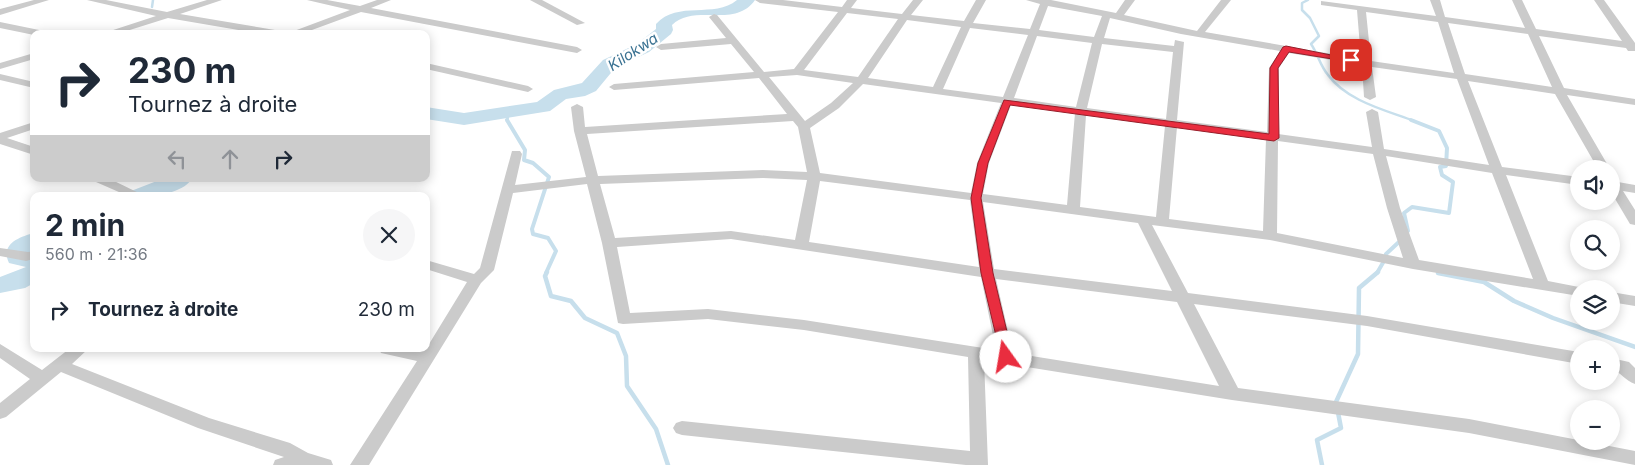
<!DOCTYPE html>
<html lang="fr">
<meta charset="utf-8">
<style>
body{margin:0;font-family:Inter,sans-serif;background:#f6f6f7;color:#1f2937;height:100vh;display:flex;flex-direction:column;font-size:19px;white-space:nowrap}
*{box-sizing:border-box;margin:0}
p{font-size:16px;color:#747a83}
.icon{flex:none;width:28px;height:28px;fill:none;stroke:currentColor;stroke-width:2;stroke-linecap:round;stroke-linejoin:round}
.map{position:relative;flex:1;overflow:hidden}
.drawer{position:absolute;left:30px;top:192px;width:400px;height:160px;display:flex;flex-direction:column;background:#fff;border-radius:10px;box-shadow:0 2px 12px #0003}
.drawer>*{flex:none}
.top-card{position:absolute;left:30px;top:30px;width:400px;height:152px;border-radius:10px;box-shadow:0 2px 12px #0003;background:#fff;color:#1f2937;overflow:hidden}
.fabs{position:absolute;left:1570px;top:160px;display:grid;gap:10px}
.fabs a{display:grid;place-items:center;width:50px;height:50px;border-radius:50%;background:#fff;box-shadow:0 2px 12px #0003;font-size:25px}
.pin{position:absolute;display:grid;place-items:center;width:42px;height:42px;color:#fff;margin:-21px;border-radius:10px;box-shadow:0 2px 8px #0006}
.me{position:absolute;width:55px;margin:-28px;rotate:347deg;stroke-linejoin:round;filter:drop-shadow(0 0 4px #0008)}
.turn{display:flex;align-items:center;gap:18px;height:105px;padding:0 15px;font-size:22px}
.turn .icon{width:65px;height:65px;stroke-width:2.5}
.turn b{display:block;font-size:35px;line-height:42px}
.lanes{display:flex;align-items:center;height:48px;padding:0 15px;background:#0003;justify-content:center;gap:25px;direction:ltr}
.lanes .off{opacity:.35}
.round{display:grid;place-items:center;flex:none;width:52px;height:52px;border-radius:26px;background:#f6f6f7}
.overview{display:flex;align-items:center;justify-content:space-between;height:85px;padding:0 15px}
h1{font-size:30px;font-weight:700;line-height:38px}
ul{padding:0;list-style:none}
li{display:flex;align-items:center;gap:15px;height:65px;padding:0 15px}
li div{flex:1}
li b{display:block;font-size:19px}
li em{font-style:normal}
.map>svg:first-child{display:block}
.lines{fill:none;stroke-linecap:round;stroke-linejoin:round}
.stream-far2{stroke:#c7dfec;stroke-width:2.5}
.stream-far1{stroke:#c7dfec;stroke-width:4}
.stream{stroke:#c7dfec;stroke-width:4.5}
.river{fill:#c7dfec;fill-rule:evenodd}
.minor{fill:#cbcbcb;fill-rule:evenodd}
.route{fill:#e92d3f;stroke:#971d29}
.labels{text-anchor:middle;stroke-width:5;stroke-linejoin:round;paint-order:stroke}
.far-water-label{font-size:15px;font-style:italic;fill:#3a7292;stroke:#fff}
</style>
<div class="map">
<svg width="1635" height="465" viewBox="0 0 1635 465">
<rect width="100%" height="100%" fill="#fff"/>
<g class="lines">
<g class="stream-far2">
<path d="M1308,0L1302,3V10L1310,18L1319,36L1311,44C1318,54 1320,66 1328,75C1347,101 1385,110 1414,121"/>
<path d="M152,7L153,0"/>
<path d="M507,121L509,113"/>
</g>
<g class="stream-far1">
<path d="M507,120L525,150L524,160L533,163L549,177L532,229L533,234L548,238L556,251L546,273"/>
<path d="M1408,231L1404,213L1412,207L1449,213L1453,182L1442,175L1440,167L1446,166L1447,148L1439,131L1411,120"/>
<path d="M1386,254L1400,241"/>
<path d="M1377,273L1384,261"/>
</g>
<g class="stream">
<path d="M547,272L545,276L551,296L571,301L585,318L617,333L626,356L627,386L656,429L668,465"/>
<path d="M1438,273L1484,282L1514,301L1553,318L1635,347"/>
<path d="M1322,465L1317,440L1341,428L1336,402L1358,354L1359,288L1378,272"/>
</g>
<g class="river">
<path d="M737,0H755C735,29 694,3 672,25L673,30L671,34L649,52L615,68L596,91L585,96L566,99L550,111L464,125L426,119V107L464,113L537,102L554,90L582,83L603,60L637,44L656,29V24C678,0 714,19 737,0Z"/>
<path d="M162,179H192C180,196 146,197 128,196L131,191Z"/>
<path d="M34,233V249L31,253H34V283L25,288L0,293V277L26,267L9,263C0,244 19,237 34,233Z"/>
</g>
<g class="minor">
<path d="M34,0H49L0,15V9Z"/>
<path d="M87,0H106L167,12L207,0H222L180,14L281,31L286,34H262L168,18L117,34H101L156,16Z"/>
<path d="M307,0H327L360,6L377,0H391L371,8L577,47L582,50L577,53L361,12L301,34H286L350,10Z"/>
<path d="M530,0H542L585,23L577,25Z"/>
<path d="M755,0H783L842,7L847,0H857L851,8L902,14L913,0H923L911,15L964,21L976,0H986L973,23L1030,29L1040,4L1026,0H1051L1116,13L1125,0H1135L1124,15L1197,31L1221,0H1231L1205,32L1361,59L1357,10L1321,5V1L1436,16L1430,0H1440L1445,17L1525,28L1512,0H1522L1536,29L1622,41L1594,0H1604L1635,43V51H1628L1626,48L1539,36L1564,88L1635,99V105L1567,95L1610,169H1598L1555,94L1468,81L1502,167L1579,177V185L1506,175L1548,281L1584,288L1579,289V296L1413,269L1270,240L1152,225L1188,293L1367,316L1579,352V364L1367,326L1194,304L1238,388L1469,419L1635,451V465L1469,433L1232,400L984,360L988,465H966L682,435L676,433L673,428L676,423L682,421L970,451L968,357L804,330L708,319L623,324L618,323L602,243L587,184L513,193L494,270L481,283L369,465H350L417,361L381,353L379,349H426L467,282L426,269V260L474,274L480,268L512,151H520L522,154L515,185L586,177L574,131L571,107L577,104L583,107L585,127L787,114L759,78L614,90L609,87L614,84L754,72L731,44L661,50L656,47L661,44L726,38L709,17L714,14L717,15L764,72L794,69L838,12L760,3ZM1048,6L1102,16L1094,37L1039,30ZM1366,12L1438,22L1454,73L1371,61ZM847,13L898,19L858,77L804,70ZM1110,18L1181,34L1280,51L1269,68L1267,132L1177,120L1184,42L1175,40L1174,46L1104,38ZM907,20L961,27L933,87L868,78ZM1448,23L1528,34L1552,87L1465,74ZM970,28L1028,35L1003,97L943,89ZM1037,36L1092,43L1076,107L1014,98ZM1102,44L1173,52L1166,119L1087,108ZM1289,53L1362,65L1364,97L1370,100L1376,97L1372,67L1457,79L1489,165L1384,149L1378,112L1372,109L1366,112L1372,147L1278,134L1279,68ZM797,75L853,83L831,103L805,121L769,77ZM863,84L1001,103L977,163L971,193L820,173L810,128L839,108ZM1011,105L1075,113L1067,205L983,194L989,163ZM1086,115L1165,126L1156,217L1080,207ZM793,121L798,127L807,172L763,170L598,176L587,134ZM1177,127L1266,139L1263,231L1169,219ZM1278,141L1373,154L1387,208L1403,258L1277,233ZM1386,156L1492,173L1533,279L1419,260L1400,208ZM763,178L807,180L795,240L731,231L615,238L600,184ZM820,181L970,200L979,267L809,242ZM983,202L1138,223L1172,291L994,269ZM731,239L981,277L996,350L804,320L708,309L630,313L617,247ZM996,279L1177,302L1219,386L1013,353Z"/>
<path d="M0,22L44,31L49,34L34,35L0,28Z"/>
<path d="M34,53V59L0,69V63Z"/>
<path d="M426,63L528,86L533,89L528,92L426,69Z"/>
<path d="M0,74L34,82V88L0,80Z"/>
<path d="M34,122V129L7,138L34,147V155L0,144V133Z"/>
<path d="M1611,177L1618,182L1635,185V193L1623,191L1635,210V225L1630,224L1611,192Z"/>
<path d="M94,179H110L145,196H128L96,182Z"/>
<path d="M0,248L28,252L34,251V259L26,261L0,256Z"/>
<path d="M1611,292L1635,296V306L1611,302Z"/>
<path d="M0,344L42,370L69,349H88L72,364L209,418L290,443L308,453L331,460L333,465H273L275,460L284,457L198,428L61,372L6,417L0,419V403L30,379L0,358Z"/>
<path d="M1611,358L1629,362L1635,368V384C1625,381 1622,372 1611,370Z"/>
</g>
</g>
<path class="route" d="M1286,46L1356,60L1351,62L1289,52L1278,68L1279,138L1274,141L1010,105L988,163L981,198L993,273L1013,357L1006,362L1002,361L981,273L971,198L978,163L1004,100L1269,134L1270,68L1283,47Z"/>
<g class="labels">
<g class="far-water-label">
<text transform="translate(633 52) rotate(-33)" y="5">Kilokwa</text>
</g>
</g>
</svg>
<div class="fabs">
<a><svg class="icon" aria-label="sound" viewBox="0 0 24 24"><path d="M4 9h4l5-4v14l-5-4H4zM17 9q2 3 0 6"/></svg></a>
<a><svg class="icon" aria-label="search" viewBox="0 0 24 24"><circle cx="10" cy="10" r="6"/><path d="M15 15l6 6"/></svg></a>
<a><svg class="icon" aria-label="layers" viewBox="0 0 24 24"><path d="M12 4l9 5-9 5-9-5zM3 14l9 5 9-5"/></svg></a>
<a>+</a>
<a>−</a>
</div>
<div class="pin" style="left:1351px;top:60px;background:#d93025"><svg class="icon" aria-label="arrive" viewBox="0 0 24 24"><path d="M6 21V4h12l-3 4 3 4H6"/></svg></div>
<svg class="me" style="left:1006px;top:357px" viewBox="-20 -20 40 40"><circle r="19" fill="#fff"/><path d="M0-13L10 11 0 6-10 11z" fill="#e92d3f"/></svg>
<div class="top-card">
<div class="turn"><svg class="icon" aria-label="right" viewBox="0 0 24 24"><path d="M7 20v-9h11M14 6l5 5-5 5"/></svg><div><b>230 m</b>Tournez à droite</div></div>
<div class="lanes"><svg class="icon off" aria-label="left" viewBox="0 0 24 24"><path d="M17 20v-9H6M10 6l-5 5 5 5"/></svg><svg class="icon off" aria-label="ahead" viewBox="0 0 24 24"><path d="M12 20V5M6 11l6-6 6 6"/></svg><svg class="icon" aria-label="right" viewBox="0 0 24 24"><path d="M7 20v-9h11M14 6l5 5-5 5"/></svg></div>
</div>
<section class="drawer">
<div class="overview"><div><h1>2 min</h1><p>560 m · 21:36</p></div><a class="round"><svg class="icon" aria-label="close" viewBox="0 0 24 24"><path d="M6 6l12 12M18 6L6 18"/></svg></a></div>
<ul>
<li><svg class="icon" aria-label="right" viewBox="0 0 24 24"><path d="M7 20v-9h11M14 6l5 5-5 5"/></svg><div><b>Tournez à droite</b></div><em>230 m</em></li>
</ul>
</section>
</div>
